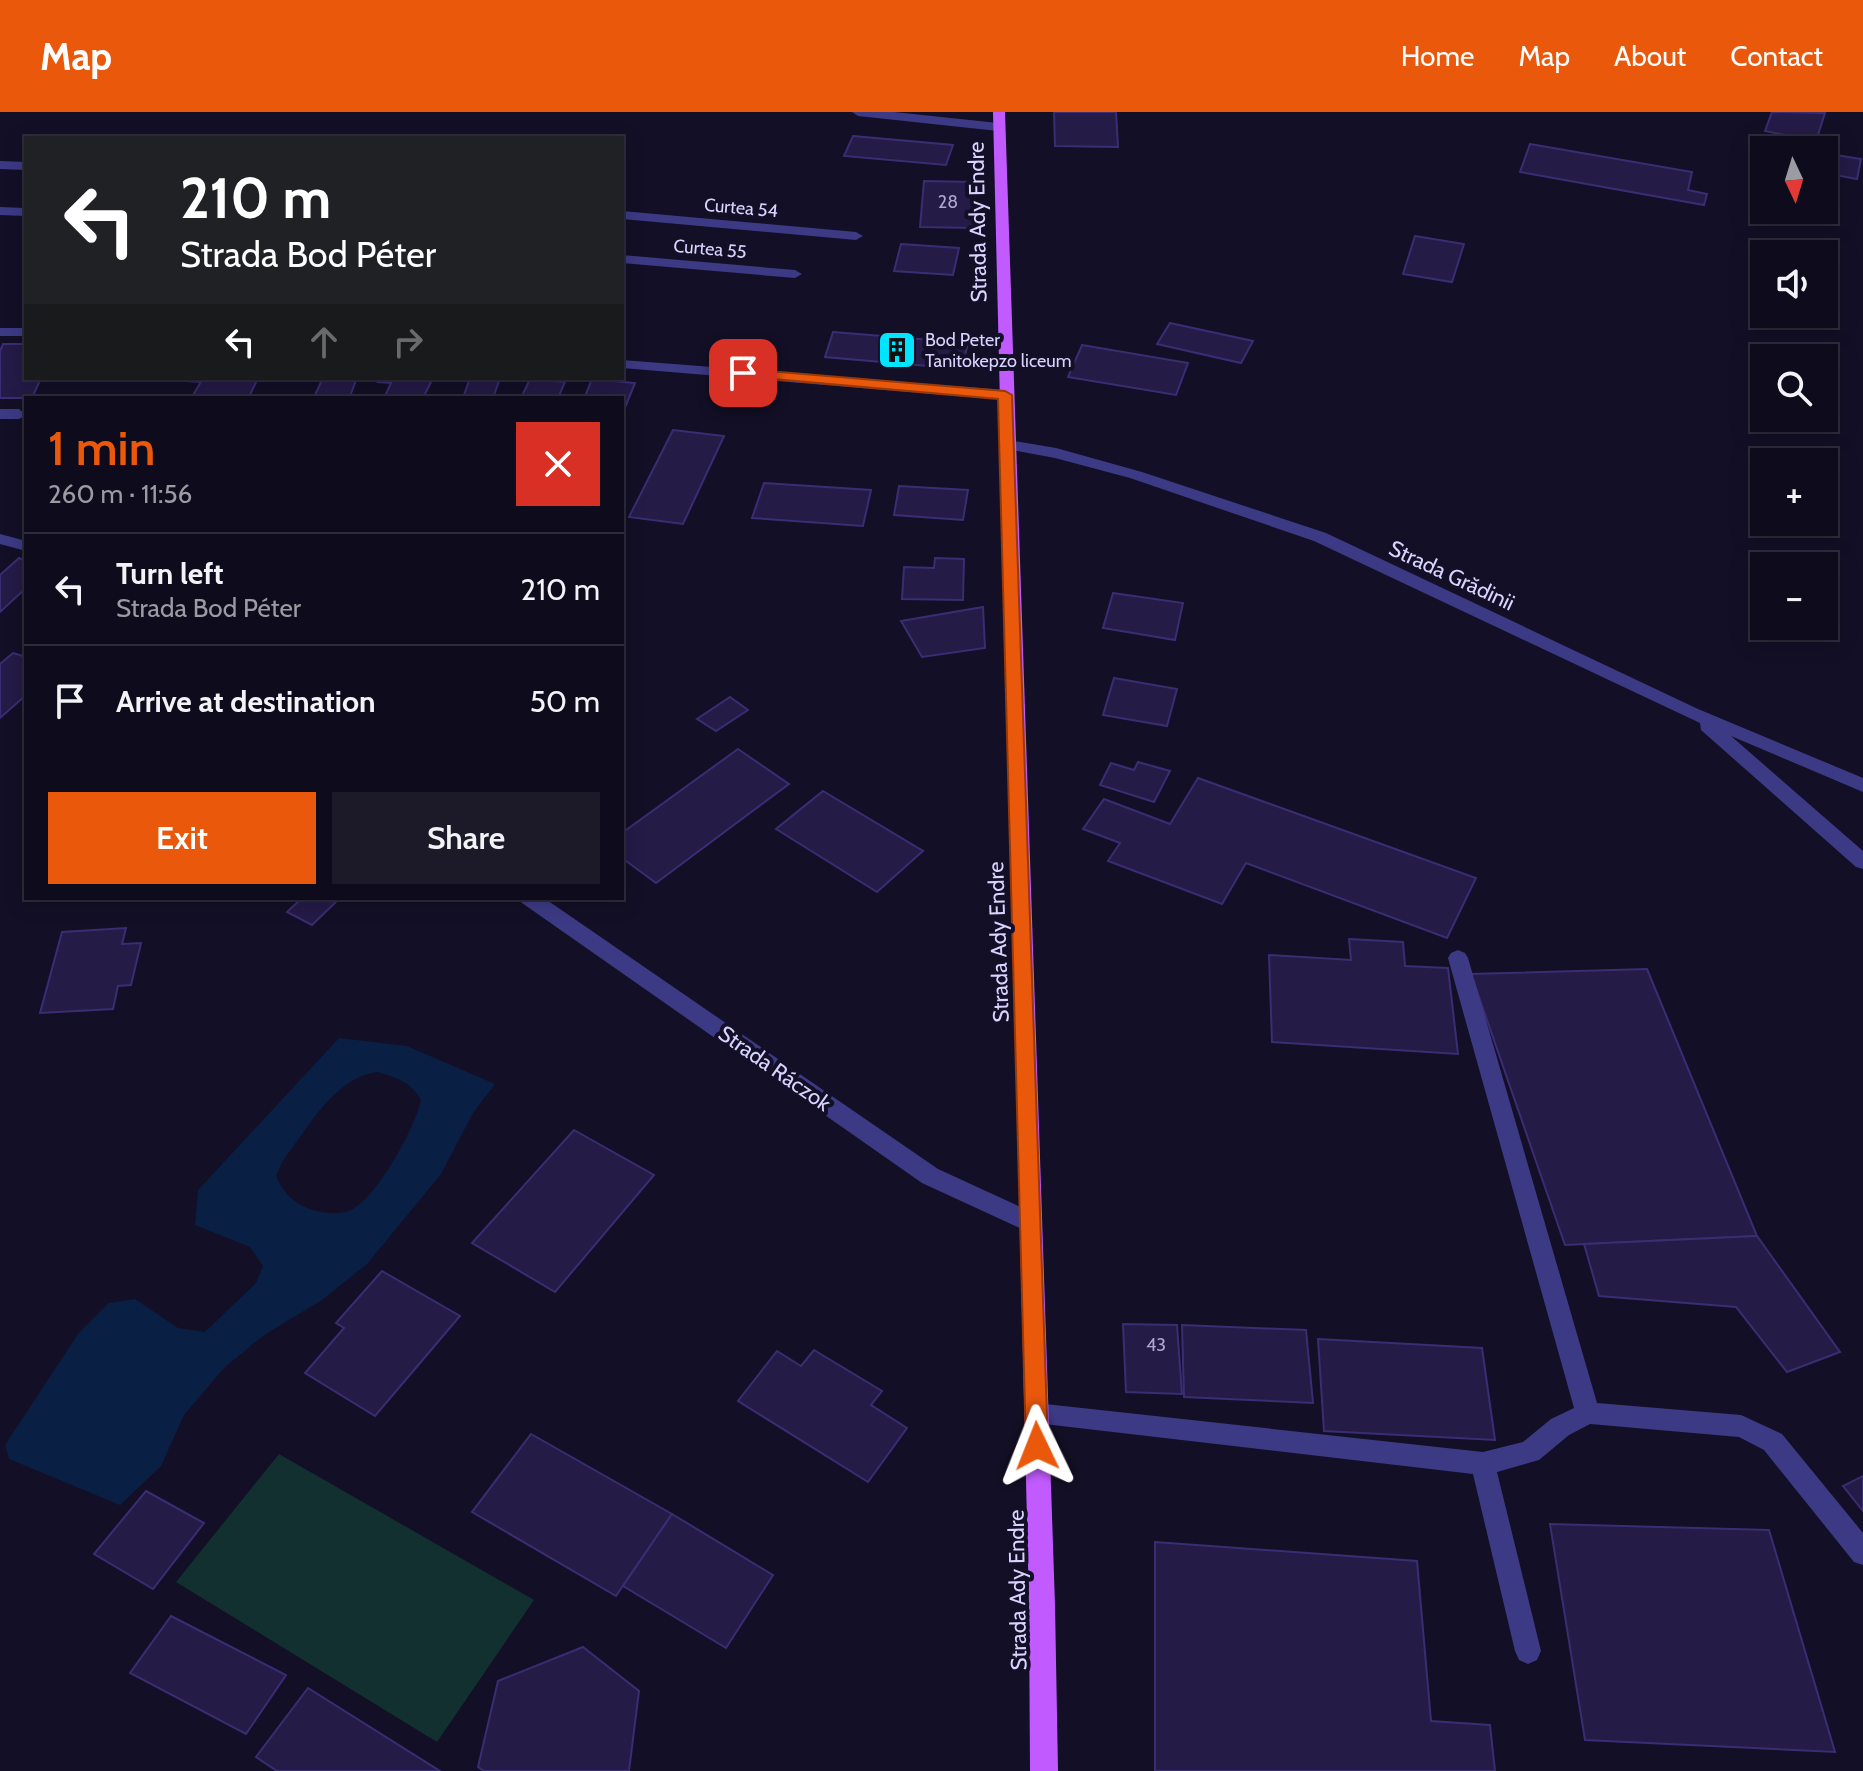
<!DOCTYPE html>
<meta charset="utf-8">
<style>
body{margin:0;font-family:Cabin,sans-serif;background:#1c1929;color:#f1f3f6;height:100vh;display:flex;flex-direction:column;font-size:30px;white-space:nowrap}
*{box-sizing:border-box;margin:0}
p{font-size:26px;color:#9b9ba3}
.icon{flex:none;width:44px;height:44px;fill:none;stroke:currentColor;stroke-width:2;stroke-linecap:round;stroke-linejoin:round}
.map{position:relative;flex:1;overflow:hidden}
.sheet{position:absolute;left:24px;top:284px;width:600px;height:504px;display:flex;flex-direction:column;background:#0e0b1c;border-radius:0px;box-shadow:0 4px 20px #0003,0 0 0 2px #2e2b3b}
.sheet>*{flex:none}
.guide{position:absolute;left:24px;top:24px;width:600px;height:244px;border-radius:0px;box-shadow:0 4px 20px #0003,0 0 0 2px #2e2b3b;background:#202124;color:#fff;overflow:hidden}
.needle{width:52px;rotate:176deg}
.tools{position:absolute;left:1750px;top:24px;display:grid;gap:16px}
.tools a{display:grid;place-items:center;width:88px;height:88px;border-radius:0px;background:#0e0b1c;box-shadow:0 4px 20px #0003,0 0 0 2px #2e2b3b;font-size:40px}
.pin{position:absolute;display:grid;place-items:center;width:68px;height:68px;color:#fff;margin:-34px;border-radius:16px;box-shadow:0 4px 12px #0006}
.me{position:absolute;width:88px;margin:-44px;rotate:358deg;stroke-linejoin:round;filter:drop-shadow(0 0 6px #0008)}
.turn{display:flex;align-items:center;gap:28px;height:168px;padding:0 24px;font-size:36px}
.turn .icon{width:104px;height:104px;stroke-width:2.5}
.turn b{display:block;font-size:56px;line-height:68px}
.lanes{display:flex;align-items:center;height:76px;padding:0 24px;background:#0003;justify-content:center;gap:40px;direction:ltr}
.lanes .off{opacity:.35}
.round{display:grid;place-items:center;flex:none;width:84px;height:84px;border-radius:0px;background:#1c1929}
.headline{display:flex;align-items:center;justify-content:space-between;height:136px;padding:0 24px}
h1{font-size:48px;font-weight:600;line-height:60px;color:#ea580c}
.cta{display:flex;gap:16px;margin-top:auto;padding:16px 24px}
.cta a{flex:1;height:92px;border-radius:0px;background:#ea580c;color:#fff;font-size:32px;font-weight:600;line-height:92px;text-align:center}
.cta a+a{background:#1c1929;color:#f1f3f6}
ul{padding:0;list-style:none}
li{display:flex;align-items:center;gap:24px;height:112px;padding:0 24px;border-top:2px solid #2e2b3b}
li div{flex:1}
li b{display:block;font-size:30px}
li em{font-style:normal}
header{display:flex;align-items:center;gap:48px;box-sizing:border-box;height:112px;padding:0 40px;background:#ea580c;color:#fff}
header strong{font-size:38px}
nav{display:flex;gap:44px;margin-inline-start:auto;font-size:28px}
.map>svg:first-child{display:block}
.green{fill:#12302f}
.water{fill:#0a1f44;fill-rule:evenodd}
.building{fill:#241b47;stroke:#3b2d73;stroke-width:2}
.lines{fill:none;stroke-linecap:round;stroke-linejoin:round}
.minor{fill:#3d3a85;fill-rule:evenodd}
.major{fill:#c25bff;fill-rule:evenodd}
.route{fill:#ea580c;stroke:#983908;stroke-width:2}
.labels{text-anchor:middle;stroke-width:8;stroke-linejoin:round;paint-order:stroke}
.number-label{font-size:18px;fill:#aca6d1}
.far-street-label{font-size:18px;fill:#d9d4ff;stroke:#130f26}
.far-poi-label{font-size:18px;fill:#d9d4ff;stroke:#130f26;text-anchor:start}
.street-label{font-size:22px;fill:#d9d4ff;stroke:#130f26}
</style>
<header>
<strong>Map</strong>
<nav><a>Home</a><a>Map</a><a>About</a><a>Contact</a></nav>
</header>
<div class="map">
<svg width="1863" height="1659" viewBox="0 0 1863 1659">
<rect width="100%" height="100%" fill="#130f26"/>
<path class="green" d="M279,1342L534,1488L437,1630L176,1470Z"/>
<path class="water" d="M339,926L407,934L495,972L473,1001L441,1062L367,1152L322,1188L264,1223L224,1256L184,1303L161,1354L120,1393L9,1347L5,1333L78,1222L109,1191L135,1187L178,1216L205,1220L256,1171L263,1154L250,1135L195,1113L198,1078ZM378,960C397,966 410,969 421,988C415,1016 378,1083 353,1097C340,1104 322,1101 310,1097C294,1092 282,1079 276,1064L282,1050C306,1019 335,964 378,960Z"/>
<g class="building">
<path d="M1054,0H1116L1118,35L1055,34Z"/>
<path d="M1772,0L1825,1L1816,29L1765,19Z"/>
<path d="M853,24L953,33L946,53L844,44Z"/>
<path d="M1530,32L1692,60L1688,78L1707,82L1704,93L1520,60Z"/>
<path d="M1824,41L1861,47L1857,67L1824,61Z"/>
<path d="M924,69L975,70L973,116L920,115Z"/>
<path d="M1415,124L1464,132L1452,170L1403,162Z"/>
<path d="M901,132L959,136L953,163L894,159Z"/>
<path d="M1170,211L1253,229L1241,251L1157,232Z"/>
<path d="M833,220L968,231L962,257L825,245Z"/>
<path d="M3,232H26V266H41L32,286H0V239Z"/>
<path d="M1082,233L1188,251L1176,283L1068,265Z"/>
<path d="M172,266H258L249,285L193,283L201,270L171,268Z"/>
<path d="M357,266L350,284L315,283L322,268L304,267Z"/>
<path d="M380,266H433L423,286H384L391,271L378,270Z"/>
<path d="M470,266H500L493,286H463Z"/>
<path d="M530,267L565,270L558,286H521Z"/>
<path d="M592,267L635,271L622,303V286L585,284Z"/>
<path d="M673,318L724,324L683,412L629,405Z"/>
<path d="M764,371L871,378L863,414L752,406Z"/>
<path d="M899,374L968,378L963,408L894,403Z"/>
<path d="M19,446L26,449V476L0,500V463Z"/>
<path d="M935,446L964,447L963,488L902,487L904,455L934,456Z"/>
<path d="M1113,481L1183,491L1175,528L1103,516Z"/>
<path d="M983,495L985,536L922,545L901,509Z"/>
<path d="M13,541L26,545V583L0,606V552Z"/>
<path d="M1114,566L1177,577L1167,614L1103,603Z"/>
<path d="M730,585L748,598L716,619L697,607Z"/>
<path d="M738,637L789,672L656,771L622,746V721Z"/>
<path d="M1138,650L1170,659L1154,690L1100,673L1111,651L1134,658Z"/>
<path d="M1198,666L1476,766L1447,826L1246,751L1222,792L1108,749L1120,731L1083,717L1104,687L1170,712Z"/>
<path d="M823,679L923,739L877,780L776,717Z"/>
<path d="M302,786H340L312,813L287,800Z"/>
<path d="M126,816L122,832L141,831L131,873L118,874L113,897L40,901L62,820Z"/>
<path d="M1349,827L1403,830L1405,854L1448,856L1458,942L1272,930L1269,843L1351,848Z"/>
<path d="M1647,857L1757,1124L1565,1133L1471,862Z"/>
<path d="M574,1018L654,1063L555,1180L472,1131Z"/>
<path d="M1757,1124L1840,1240L1787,1260L1736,1195L1599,1184L1584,1132Z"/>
<path d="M382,1159L460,1204L375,1304L305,1261L344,1216L336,1211Z"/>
<path d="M1123,1212L1177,1213L1182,1282L1126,1280Z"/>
<path d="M1182,1213L1306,1218L1313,1291L1184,1285Z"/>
<path d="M1318,1227L1482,1236L1495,1328L1324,1319Z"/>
<path d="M814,1238L882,1279L871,1293L907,1316L868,1370L738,1289L777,1239L801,1254Z"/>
<path d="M531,1322L672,1402L616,1484L472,1400Z"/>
<path d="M1863,1364V1399L1843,1374Z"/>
<path d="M146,1379L204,1411L153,1477L94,1442Z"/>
<path d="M672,1402L773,1463L726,1536L623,1474Z"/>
<path d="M1550,1412L1769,1418L1835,1640L1585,1628Z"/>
<path d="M1155,1430L1417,1449L1431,1609L1490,1613L1495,1659H1155Z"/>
<path d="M171,1504L286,1563L246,1622L130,1561Z"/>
<path d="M583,1535L639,1579L629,1659H484L478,1655L498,1569Z"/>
<path d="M308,1576L440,1659H277L256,1645Z"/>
</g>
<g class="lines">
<g class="minor">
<path d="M852,0H894L998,11L1004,15L998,19L858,4Z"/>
<path d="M0,49L26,50V58L0,57Z"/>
<path d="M0,95L26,96V104L0,103Z"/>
<path d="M622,99L856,120L863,124L856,128L622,107Z"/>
<path d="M622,143L795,158L802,162L795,166L622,151Z"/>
<rect x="0" y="216" width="26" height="8"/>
<path d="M622,248L1005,278L1013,283L1005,288L622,256Z"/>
<path d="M0,297H19L26,303L19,307H0Z"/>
<path d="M1008,328L1056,336L1142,360L1326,421L1698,597L1863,666V680L1731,624L1863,739V757L1856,755L1701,618L1700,611L1314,429L1130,366L1055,346L1002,336L1000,333Z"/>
<path d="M0,422L26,429V439L0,432Z"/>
<path d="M519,786H544L938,1057L1038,1103L1041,1110L1038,1117L1030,1120L1022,1117L922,1071L522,791Z"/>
<path d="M1458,838L1465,841L1468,846L1597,1291L1741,1303L1782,1322L1863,1421V1453L1854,1450L1764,1338L1739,1325L1590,1312L1569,1323L1539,1348L1497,1360L1541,1539L1537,1548L1528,1552L1519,1548L1515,1539L1473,1362L1027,1310L1024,1302L1027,1294L1036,1291L1483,1340L1523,1330L1551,1307L1574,1296L1448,846L1451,841Z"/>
</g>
<path class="major" d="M993,0H1005L1055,1493L1058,1659H1030L1029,1493Z"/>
</g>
<path class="route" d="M743,257L1005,279L1012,283L1048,1334L1045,1341L1037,1344L1029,1341L1026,1334L998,287L738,264L736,261Z"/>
<defs>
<symbol id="building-square" viewBox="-11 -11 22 22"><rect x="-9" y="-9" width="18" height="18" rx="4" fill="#00e5ff" stroke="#130f26"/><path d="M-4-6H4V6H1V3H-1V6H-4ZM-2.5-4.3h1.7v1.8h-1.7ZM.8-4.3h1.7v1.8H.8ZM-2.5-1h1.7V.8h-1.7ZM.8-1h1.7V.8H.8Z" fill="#111"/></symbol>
</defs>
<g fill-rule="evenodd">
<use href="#building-square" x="875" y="216" width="44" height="44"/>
</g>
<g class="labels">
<g class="number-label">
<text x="948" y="96">28</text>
<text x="1156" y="1239">43</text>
</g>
<g class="far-street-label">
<text transform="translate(741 96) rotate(5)" y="6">Curtea 54</text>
<text transform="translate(710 137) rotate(5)" y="6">Curtea 55</text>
</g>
<g class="far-poi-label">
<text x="925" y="234">Bod Peter<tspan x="925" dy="21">Tanitokepzo liceum</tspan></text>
</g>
<g class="street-label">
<text transform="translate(977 110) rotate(-91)" y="8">Strada Ady Endre</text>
<text transform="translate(1452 463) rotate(25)" y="8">Strada Grădinii</text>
<text transform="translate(998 830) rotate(-92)" y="8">Strada Ady Endre</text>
<text transform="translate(775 956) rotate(35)" y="8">Strada Ráczok</text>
<text transform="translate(1017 1478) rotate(-91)" y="8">Strada Ady Endre</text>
</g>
</g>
</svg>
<div class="tools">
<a><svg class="needle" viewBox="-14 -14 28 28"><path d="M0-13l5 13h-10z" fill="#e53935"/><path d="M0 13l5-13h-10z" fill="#9b9ba3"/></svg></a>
<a><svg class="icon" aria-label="sound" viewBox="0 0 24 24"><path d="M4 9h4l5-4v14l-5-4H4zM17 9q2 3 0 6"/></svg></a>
<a><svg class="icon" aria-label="search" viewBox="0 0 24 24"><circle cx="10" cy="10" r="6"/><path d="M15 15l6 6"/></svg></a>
<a>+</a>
<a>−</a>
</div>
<div class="pin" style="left:743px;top:261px;background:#d93025"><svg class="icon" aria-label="arrive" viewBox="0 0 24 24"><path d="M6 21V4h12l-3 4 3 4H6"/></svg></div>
<svg class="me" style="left:1037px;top:1334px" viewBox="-20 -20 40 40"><path d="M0-17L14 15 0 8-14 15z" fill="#ea580c" stroke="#fff" stroke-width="4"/></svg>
<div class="guide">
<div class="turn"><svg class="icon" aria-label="left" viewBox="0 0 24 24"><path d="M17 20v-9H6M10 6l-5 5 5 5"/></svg><div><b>210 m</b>Strada Bod Péter</div></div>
<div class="lanes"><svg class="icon" aria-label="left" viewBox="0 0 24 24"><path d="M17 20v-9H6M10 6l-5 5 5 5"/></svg><svg class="icon off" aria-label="ahead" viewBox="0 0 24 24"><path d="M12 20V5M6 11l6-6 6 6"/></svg><svg class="icon off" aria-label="right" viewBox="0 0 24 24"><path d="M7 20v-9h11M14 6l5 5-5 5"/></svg></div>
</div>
<section class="sheet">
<div class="headline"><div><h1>1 min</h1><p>260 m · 11:56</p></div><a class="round" style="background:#d93025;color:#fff"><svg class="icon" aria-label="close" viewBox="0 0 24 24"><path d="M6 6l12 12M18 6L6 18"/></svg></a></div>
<ul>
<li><svg class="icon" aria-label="left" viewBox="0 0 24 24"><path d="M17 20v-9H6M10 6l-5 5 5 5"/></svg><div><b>Turn left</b><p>Strada Bod Péter</p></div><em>210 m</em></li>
<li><svg class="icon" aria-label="arrive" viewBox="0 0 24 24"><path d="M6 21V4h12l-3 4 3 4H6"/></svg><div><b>Arrive at destination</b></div><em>50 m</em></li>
</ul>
<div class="cta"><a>Exit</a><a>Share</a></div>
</section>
</div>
